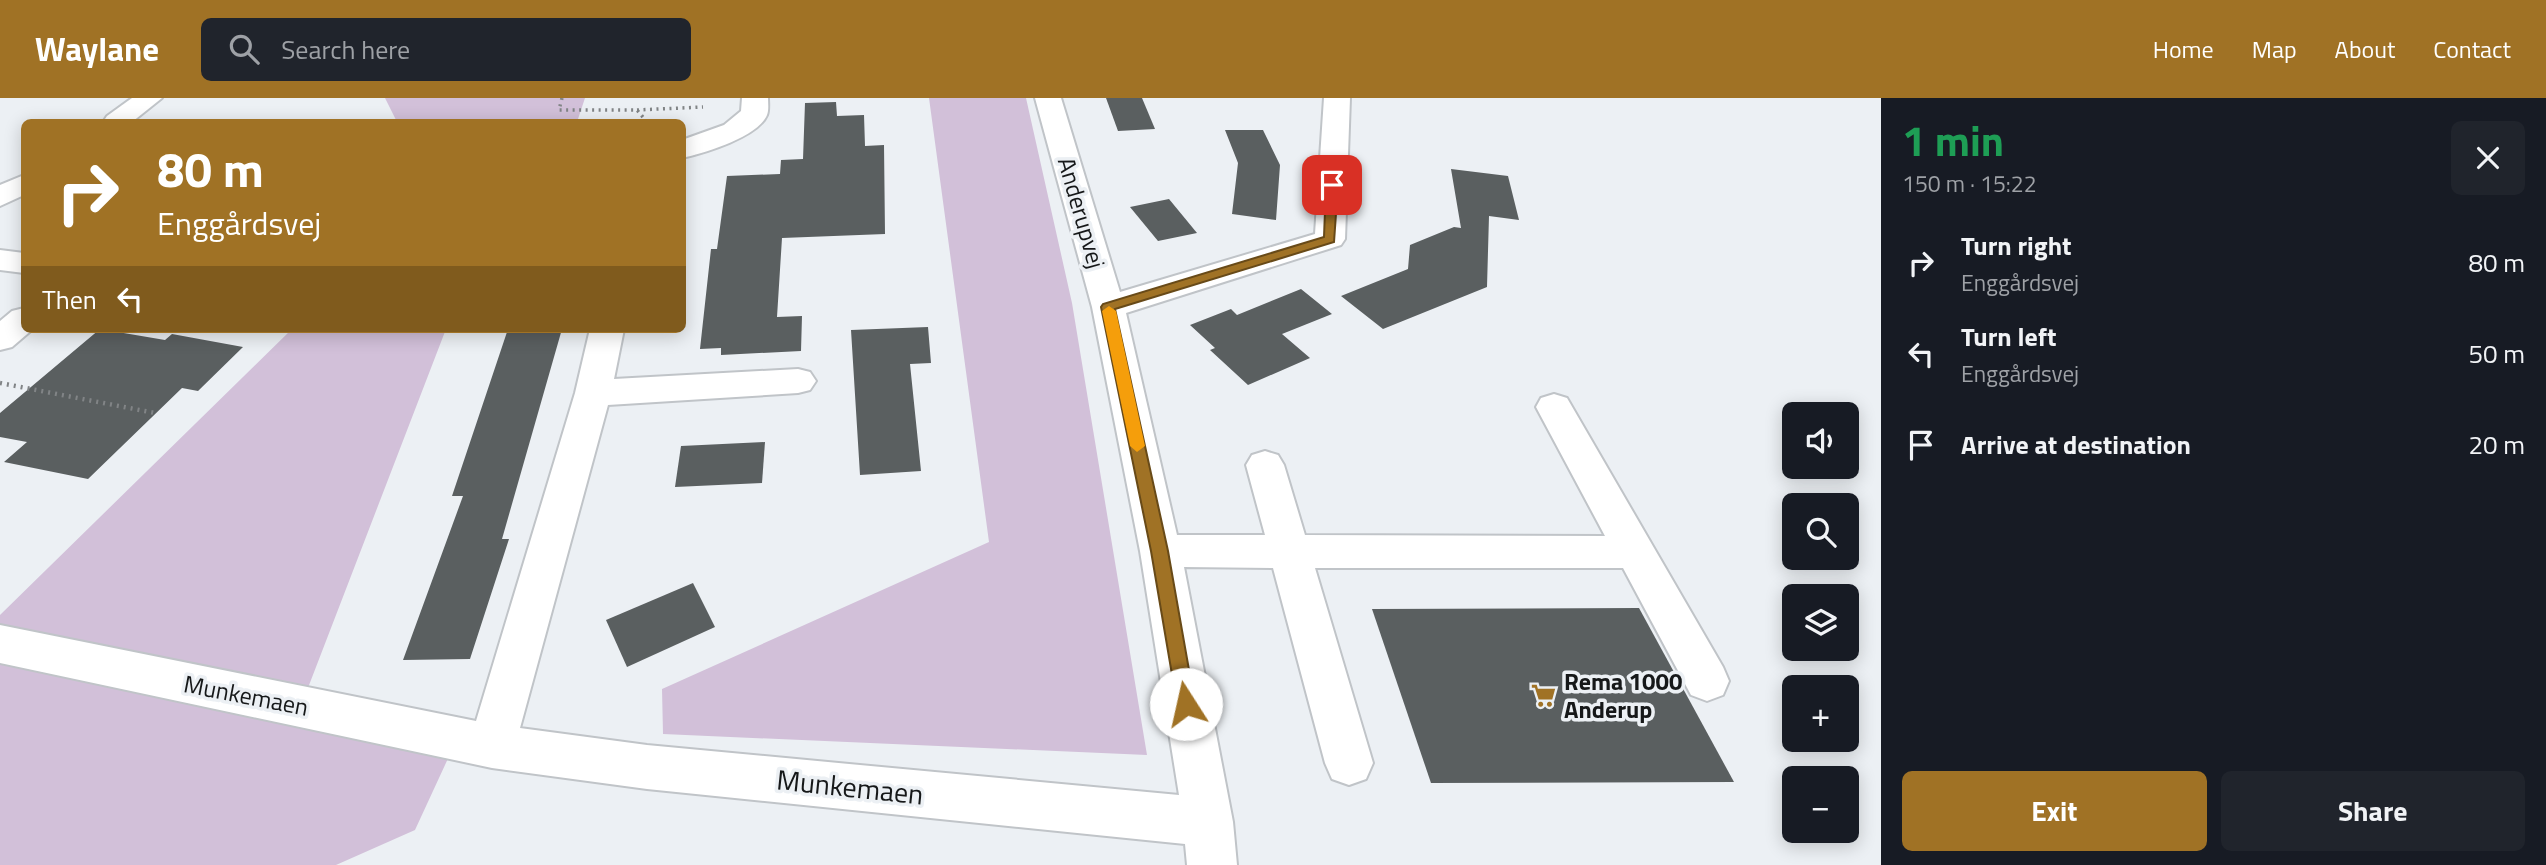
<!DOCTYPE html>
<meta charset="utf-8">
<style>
body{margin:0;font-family:"Titillium Web",sans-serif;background:#20242c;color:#f1f3f6;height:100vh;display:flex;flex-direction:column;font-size:26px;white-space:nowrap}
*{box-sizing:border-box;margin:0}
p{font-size:23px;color:#9ea1a6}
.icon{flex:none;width:38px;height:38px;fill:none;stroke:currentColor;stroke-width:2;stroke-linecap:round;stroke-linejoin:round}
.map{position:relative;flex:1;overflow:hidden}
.side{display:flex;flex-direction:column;background:#171b24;width:665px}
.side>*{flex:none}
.hud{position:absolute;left:21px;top:21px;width:665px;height:214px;border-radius:10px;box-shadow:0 4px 18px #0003;background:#a07225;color:#fff;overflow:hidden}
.tools{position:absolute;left:1782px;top:304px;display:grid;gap:14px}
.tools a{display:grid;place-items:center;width:77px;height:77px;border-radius:10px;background:#171b24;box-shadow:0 4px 18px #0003;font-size:35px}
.pin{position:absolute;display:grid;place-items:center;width:60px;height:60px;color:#fff;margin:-30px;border-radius:14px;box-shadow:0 4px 10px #0006}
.me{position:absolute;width:77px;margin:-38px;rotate:350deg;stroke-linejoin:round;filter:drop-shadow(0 0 5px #0008)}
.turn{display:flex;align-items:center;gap:24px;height:147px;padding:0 21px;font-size:32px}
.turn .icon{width:91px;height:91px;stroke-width:2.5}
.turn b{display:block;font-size:49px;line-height:60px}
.then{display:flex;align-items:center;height:66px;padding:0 21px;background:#0003;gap:14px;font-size:26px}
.round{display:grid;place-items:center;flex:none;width:74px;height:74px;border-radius:10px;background:#20242c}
.overview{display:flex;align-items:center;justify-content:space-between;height:119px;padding:0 21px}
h1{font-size:42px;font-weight:700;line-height:52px;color:#1e9e55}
.button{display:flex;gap:14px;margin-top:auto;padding:14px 21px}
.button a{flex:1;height:80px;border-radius:10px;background:#a07225;color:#fff;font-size:28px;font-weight:700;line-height:80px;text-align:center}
.button a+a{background:#20242c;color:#f1f3f6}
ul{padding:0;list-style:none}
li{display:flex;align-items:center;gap:21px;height:91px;padding:0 21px}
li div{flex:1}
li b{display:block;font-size:26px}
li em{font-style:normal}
header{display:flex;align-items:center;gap:42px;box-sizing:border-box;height:98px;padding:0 35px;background:#a07225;color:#fff}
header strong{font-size:33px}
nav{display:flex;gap:38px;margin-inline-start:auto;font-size:24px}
.search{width:490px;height:63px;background:#20242c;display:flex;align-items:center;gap:18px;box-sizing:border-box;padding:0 24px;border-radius:10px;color:#9ea1a6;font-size:26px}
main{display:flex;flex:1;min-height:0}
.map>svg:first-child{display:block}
.green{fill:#d2c0d9}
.building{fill:#5a5f60}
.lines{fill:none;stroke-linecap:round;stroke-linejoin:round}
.minor-casing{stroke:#c0c4c8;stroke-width:4}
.path-far1{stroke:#818486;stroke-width:3.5;stroke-dasharray:2 4.5;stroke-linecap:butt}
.path{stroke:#818486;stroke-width:4.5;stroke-dasharray:2 5;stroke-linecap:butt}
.minor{fill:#fff;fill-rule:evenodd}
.route{fill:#a07225;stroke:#684a18;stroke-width:2}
.slow{fill:#f59e0b}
.labels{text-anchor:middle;stroke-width:7;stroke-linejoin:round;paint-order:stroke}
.street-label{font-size:24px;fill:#161819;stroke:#ecf0f4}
.poi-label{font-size:24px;font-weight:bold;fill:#161819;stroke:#ecf0f4;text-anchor:start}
.near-street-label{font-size:28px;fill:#161819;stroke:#ecf0f4}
</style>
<header>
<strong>Waylane</strong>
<div class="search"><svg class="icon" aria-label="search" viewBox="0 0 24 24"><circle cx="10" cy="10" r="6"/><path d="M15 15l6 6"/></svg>Search here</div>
<nav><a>Home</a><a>Map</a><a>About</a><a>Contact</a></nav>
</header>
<main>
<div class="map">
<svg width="1881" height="767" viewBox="0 0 1881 767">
<rect width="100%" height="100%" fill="#ecf0f4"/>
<g class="green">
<path d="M385,0H585L577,24H397Z"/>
<path d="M929,0H1026L1072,205L1147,657L663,636L662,591L989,444Z"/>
<path d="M292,231H446L301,608L457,641L415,732L336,767H0V517Z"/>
</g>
<g class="building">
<path d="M1106,0H1142L1155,31L1118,33Z"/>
<path d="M836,4L837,18L864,17L865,48L884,47L885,136L782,140L777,219L802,218L801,253L721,257V250L700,251L711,151H717L727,78L780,76L781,62L803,61L805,5Z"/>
<path d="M1225,32H1263L1280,67L1276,122L1232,116L1238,65Z"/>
<path d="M1451,71L1508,78L1519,122L1489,118L1487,189L1383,231L1341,198L1408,171L1410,147L1454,129L1461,130Z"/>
<path d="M1169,101L1197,135L1158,143L1130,109Z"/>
<path d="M1301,191L1332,216L1282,236L1310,260L1248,287L1210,252L1215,250L1190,227L1231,211L1237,217Z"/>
<path d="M928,229L931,265L910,266L921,373L860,377L851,232Z"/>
<path d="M100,231L165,242L172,236L243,249L198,293L182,290L88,381L4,364L27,344L0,339V315Z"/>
<path d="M508,231H562L502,441H509L470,561L403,562L463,398H452Z"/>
<path d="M765,344L762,385L675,389L681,348Z"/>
<path d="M693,485L715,529L627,569L606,522Z"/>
<path d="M1639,510L1734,684L1431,685L1372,511Z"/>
</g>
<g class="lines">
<defs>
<g id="minor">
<path d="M132,0H162L132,24H103L107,18Z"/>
<path d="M742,0H768C768,5 769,12 767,17C758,39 704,55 682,60V42L724,27L741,13Z"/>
<path d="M1035,0H1061L1120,194L1315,136L1324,0H1350L1345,141L1341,147L1126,215L1177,437H1265L1246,367L1252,357L1265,353L1278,357L1284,367L1305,437L1605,438L1536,309L1541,300L1554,296L1567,300L1723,569L1729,583L1723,597L1707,603L1691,597L1623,470H1315L1373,665L1366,681L1349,687L1332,681L1325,665L1273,470L1184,469L1233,724L1237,767H1187L1185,746L647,691L492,670L0,565V527L476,623L575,295L590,231H624L614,281L798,271L810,274L816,283L810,292L798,295L608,307L520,630L647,647L1179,697L1140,453L1092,209Z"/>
<path d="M24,77V97L0,108V87Z"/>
<path d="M0,152L24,155V175L0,172Z"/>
<path d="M24,210V231H33L12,249L0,252V223L12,213Z"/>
</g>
</defs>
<use href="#minor" class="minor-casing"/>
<g class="path-far1">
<path d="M562,0L559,12H637L647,24"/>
<path d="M637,12L703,9"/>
</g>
<path class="path" d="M0,285L155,315"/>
<use href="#minor" class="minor"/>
</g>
<path class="route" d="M1332,84L1338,87L1334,144L1115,211L1168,453L1195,606L1193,612L1186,614L1179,612L1177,606L1151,453L1101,209L1103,206L1324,139L1326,87Z"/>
<path class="slow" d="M1109,208L1116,213L1145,348L1137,354L1130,348L1102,213Z"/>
<defs>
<symbol id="supermarket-bare" viewBox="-9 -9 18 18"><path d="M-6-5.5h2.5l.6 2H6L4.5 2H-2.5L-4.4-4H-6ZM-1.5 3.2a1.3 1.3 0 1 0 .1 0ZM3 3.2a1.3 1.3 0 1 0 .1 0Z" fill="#a07225" stroke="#ecf0f4" stroke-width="2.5" paint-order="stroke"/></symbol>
</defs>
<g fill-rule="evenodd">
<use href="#supermarket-bare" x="1526" y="580" width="35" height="35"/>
</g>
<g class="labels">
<g class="street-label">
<text transform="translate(1081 115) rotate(74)" y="8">Anderupvej</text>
<text transform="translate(246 598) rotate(11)" y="8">Munkemaen</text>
</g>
<g class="poi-label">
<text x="1564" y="592">Rema 1000<tspan x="1564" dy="28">Anderup</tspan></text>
</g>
<g class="near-street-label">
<text transform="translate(850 689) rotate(6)" y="10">Munkemaen</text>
</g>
</g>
</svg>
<div class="tools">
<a><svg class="icon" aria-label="sound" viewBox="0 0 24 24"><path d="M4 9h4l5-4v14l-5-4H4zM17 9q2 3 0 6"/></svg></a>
<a><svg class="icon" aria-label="search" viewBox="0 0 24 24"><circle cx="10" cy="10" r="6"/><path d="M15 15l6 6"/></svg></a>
<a><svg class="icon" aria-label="layers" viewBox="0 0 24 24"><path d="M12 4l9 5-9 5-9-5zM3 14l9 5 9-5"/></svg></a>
<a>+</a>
<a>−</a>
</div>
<div class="pin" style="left:1332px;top:87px;background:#d93025"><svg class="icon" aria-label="arrive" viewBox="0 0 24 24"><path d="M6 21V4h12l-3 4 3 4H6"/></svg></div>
<svg class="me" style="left:1186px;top:606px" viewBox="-20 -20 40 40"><circle r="19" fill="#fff"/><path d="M0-13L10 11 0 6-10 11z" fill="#a07225"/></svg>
<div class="hud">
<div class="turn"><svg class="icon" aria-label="right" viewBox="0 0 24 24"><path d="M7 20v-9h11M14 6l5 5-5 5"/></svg><div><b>80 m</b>Enggårdsvej</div></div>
<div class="then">Then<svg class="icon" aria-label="left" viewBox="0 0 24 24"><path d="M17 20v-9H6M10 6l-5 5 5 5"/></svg></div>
</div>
</div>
<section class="side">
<div class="overview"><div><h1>1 min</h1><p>150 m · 15:22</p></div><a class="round"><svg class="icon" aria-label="close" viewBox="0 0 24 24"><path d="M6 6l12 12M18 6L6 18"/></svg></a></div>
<ul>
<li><svg class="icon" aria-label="right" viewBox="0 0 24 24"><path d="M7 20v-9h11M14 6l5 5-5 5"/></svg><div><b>Turn right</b><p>Enggårdsvej</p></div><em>80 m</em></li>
<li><svg class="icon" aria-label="left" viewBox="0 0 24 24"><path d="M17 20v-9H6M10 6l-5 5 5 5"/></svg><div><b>Turn left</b><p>Enggårdsvej</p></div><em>50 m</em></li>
<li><svg class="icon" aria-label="arrive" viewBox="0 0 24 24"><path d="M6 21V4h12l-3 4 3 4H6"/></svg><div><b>Arrive at destination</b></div><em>20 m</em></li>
</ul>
<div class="button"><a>Exit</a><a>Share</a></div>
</section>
</main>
